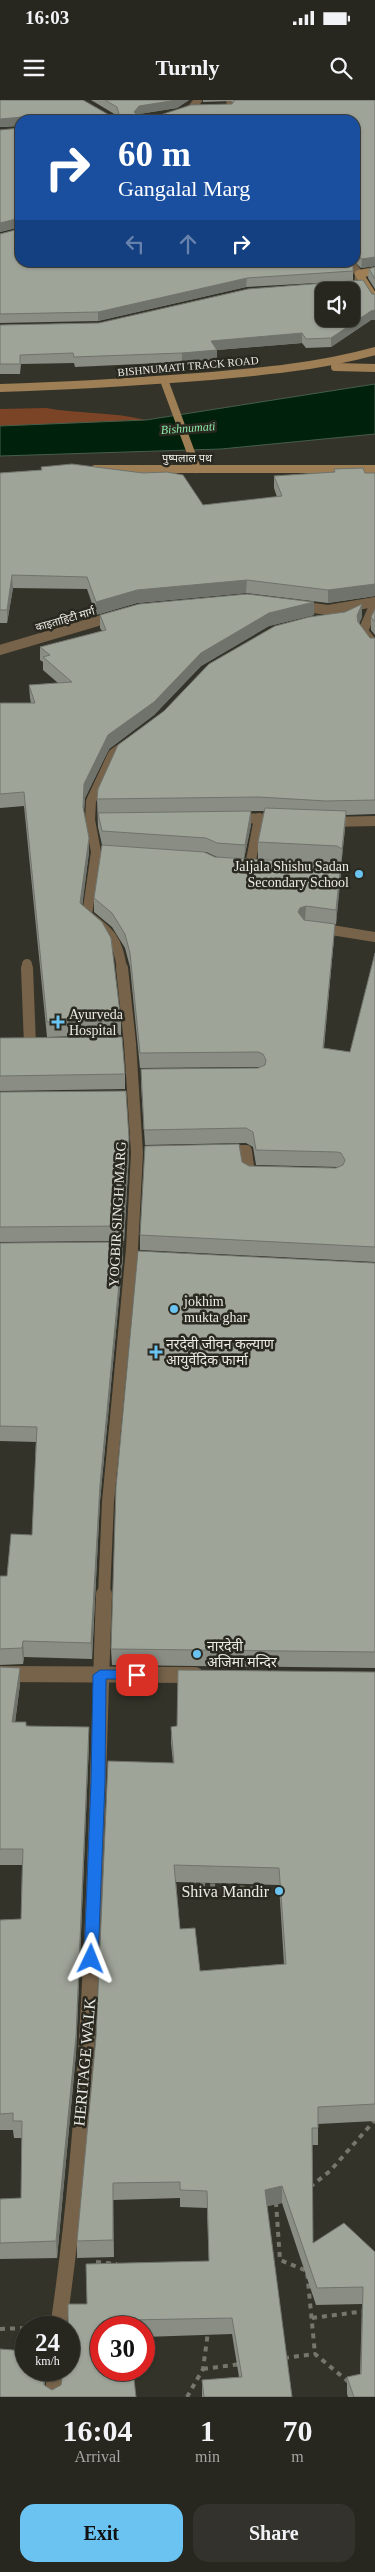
<!DOCTYPE html>
<meta charset="utf-8">
<style>
body{margin:0;font-family:"Times New Roman","Noto Sans Devanagari",serif;background:#33322c;color:#f1f3f6;height:100vh;display:flex;flex-direction:column;font-size:19px;white-space:nowrap}
*{box-sizing:border-box;margin:0}
p{font-size:16px;color:#a4a5a4}
.icon{flex:none;width:28px;height:28px;fill:none;stroke:currentColor;stroke-width:2;stroke-linecap:round;stroke-linejoin:round}
.map{position:relative;height:2297px;overflow:hidden}
.panel{display:flex;flex-direction:column;background:#27261f;flex:1}
.panel>*{flex:none}
.banner{position:absolute;left:15px;top:15px;width:345px;height:152px;border-radius:15px;box-shadow:0 1px 4px #0004,0 0 0 1px #43433d;background:#1a4fa0;color:#fff;overflow:hidden}
.fabs{position:absolute;left:315px;top:182px;display:grid;gap:10px}
.fabs a{display:grid;place-items:center;width:45px;height:45px;border-radius:10px;background:#27261f;box-shadow:0 1px 4px #0004,0 0 0 1px #43433d;font-size:25px}
.speed{position:absolute;left:15px;top:2216px;display:flex;gap:10px;font-size:25px;font-weight:700;text-align:center}
.speed>*{display:grid;place-content:center;width:65px;height:65px;border-radius:50%;background:#27261f;box-shadow:0 1px 4px #0004,0 0 0 1px #43433d;line-height:1}
.speed small{font-size:12px;font-weight:400}
.speed .limit{border:8px solid #d22;background:#fff;color:#111}
.pin{position:absolute;display:grid;place-items:center;width:42px;height:42px;color:#fff;margin:-21px;border-radius:10px;box-shadow:0 2px 8px #0006}
.me{position:absolute;width:55px;margin:-28px;rotate:2deg;stroke-linejoin:round;filter:drop-shadow(0 0 4px #0008)}
.turn{display:flex;align-items:center;gap:18px;height:105px;padding:0 20px;font-size:22px}
.turn .icon{width:65px;height:65px;stroke-width:2.5}
.turn b{display:block;font-size:35px;line-height:42px}
.lanes{display:flex;align-items:center;height:48px;padding:0 20px;background:#0003;justify-content:center;gap:25px;direction:ltr}
.lanes .off{opacity:.35}
.eta{display:flex;justify-content:space-evenly;align-items:center;height:85px;text-align:center}
.eta b{font-size:30px;font-weight:600;line-height:35px}
.action{display:flex;gap:10px;margin-top:auto;padding:10px 20px}
.action a{flex:1;height:58px;border-radius:15px;background:#6ac3f1;color:#111;font-size:20px;font-weight:600;line-height:58px;text-align:center}
.action a+a{background:#33322c;color:#f1f3f6}
.status{display:flex;justify-content:space-between;align-items:center;height:35px;padding:0 25px;background:#27261f;direction:ltr}
.status svg{height:14px;fill:currentColor}
header{display:flex;justify-content:space-between;align-items:center;height:65px;padding:0 20px;background:#27261f;font-size:22px;font-weight:600}
.map>svg:first-child{display:block}
.green{fill:#7c4427}
.water{fill:#00210b;stroke:#465d4c}
.lines{fill:none;stroke-linecap:round;stroke-linejoin:round}
.path{stroke:#77766d;stroke-width:4;stroke-dasharray:5 5;stroke-linecap:butt}
.service-far1{stroke:#77634a;stroke-width:10}
.service{stroke:#77634a;stroke-width:12}
.minor-far3{stroke:#77634a;stroke-width:8}
.minor-far2{stroke:#77634a;stroke-width:10}
.minor-far1{stroke:#77634a;stroke-width:12}
.minor{stroke:#77634a;stroke-width:16}
.tertiary-far1{stroke:#77634a;stroke-width:10}
.tertiary{stroke:#77634a;stroke-width:16}
.secondary{stroke:#9d7e55;stroke-width:8}
.wall{fill:#898d84;fill-rule:evenodd}
.shaded-wall{fill:#6f736b}
.building{fill:#9fa499;stroke:#6f736b;fill-rule:evenodd}
.route{fill:#1a73e8;stroke:#114b97}
.poi-dot{fill:#6ac3f1;stroke:#2a2920;stroke-width:2}
.labels{text-anchor:middle;stroke-width:5;stroke-linejoin:round;paint-order:stroke}
.far-street-label{font-size:11px;fill:#ebeae4;stroke:#2a2920}
.far-water-label{font-size:12px;font-style:italic;fill:#88e9a7;stroke:#2a2920}
.poi-label{font-size:14px;fill:#ebeae4;stroke:#2a2920;text-anchor:start}
.street-label{font-size:14px;fill:#ebeae4;stroke:#2a2920}
.near-poi-label{font-size:16px;fill:#ebeae4;stroke:#2a2920;text-anchor:end}
.near-street-label{font-size:16px;fill:#ebeae4;stroke:#2a2920}
</style>
<div class="status"><b>16:03</b><svg viewBox="0 0 49 12"><path d="M0 12V9h3v3zM5 12V6h3v6zM10 12V3h3v9zM15 12V0h3v12zM26 1h20v11H26zM47 4h2v5h-2z"/></svg></div>
<header><svg class="icon" aria-label="menu" viewBox="0 0 24 24"><path d="M4 6h16M4 12h16M4 18h16"/></svg>Turnly<svg class="icon" aria-label="search" viewBox="0 0 24 24"><circle cx="10" cy="10" r="6"/><path d="M15 15l6 6"/></svg></header>
<div class="map">
<svg width="375" height="2297" viewBox="0 0 375 2297">
<rect width="100%" height="100%" fill="#343329"/>
<path class="green" d="M46,308C79,314 114,312 146,320L0,326V309Z"/>
<path class="water" d="M375,284V334L221,349L0,356V326L146,320Z"/>
<g class="lines">
<g class="path">
<path d="M191,1781L196,1784L270,1790"/>
<path d="M310,2087L330,2071L375,2020"/>
<path d="M276,2102L280,2160L307,2171L315,2254"/>
<path d="M96,2162L117,2164"/>
<path d="M312,2218L366,2211"/>
<path d="M0,2229L26,2228"/>
<path d="M284,2258L315,2254L350,2283"/>
<path d="M203,2269L241,2264"/>
<path d="M187,2297L203,2269L208,2232"/>
</g>
<path class="service-far1" d="M27,864V869"/>
<g class="service">
<path d="M27,868L30,945H38"/>
<path d="M225,1051H246L249,1073H257"/>
</g>
<g class="minor-far3">
<path d="M230,0L234,20"/>
<path d="M181,13L192,8L198,0"/>
<path d="M346,186H358L359,174L350,162"/>
</g>
<g class="minor-far2">
<path d="M375,504L363,531L375,546"/>
<path d="M235,718L280,719"/>
<path d="M330,722L375,721"/>
<path d="M250,766L259,718"/>
<path d="M319,828L375,837"/>
<path d="M122,869C118,839 110,832 87,815L96,752L90,720L91,701L113,654L127,644"/>
</g>
<path class="minor-far1" d="M104,1495L108,1402L132,1149L137,1053L130,943L122,868"/>
<g class="minor">
<path d="M58,2228C94,1985 95,1738 104,1494"/>
<path d="M53,2297L55,2270"/>
</g>
<g class="tertiary-far1">
<path d="M298,506L328,510L375,502"/>
<path d="M0,550L115,516"/>
</g>
<path class="tertiary" d="M0,1574L195,1575"/>
<g class="secondary">
<path d="M375,171L359,174L375,199"/>
<path d="M335,267L375,268"/>
<path d="M164,280L197,369"/>
<path d="M0,288C66,286 132,282 198,277C258,272 317,267 375,251"/>
<path d="M95,369H375"/>
</g>
</g>
<g class="wall">
<path d="M0,0L111,16L116,15L91,0H189L177,8L139,14L138,16L140,17L157,16L232,4L233,3L231,1L203,2V0H375V166L361,168L355,162V20H20V26L0,27Z"/>
<path d="M20,28V162L353,166V181L246,187L98,221L0,223V134L19,129L16,128L0,132Z"/>
<path d="M375,167V189L368,178L369,169Z"/>
<path d="M375,194V220H371L331,247L306,248L302,243L217,250V259L182,262L75,267L74,263L21,264L20,274H0V225L99,223Z"/>
<path d="M41,367L203,405L277,397L274,388V376L334,372V369L365,373H375V496L328,503L246,493L137,503L96,515L87,489L13,488L7,523H0V373L41,370Z"/>
<path d="M314,502V515L269,526L201,566L154,615L109,649L85,698L84,712L89,738V752L82,805L121,921V935L47,937L24,706L0,708V613L31,603L30,598L29,585L58,583L43,570V562L40,560V547L102,531L100,528V515Z"/>
<path d="M375,509V535L371,530V517Z"/>
<path d="M362,517L359,523L370,538H375V714L346,715L345,728L341,767L336,824H335L334,838L324,948L350,952L375,853V1162L140,1150V1135L242,1062L249,1066L336,1068L338,1067L256,1065L253,1047L246,1043L145,1045L141,984V969L258,968H260L258,967L140,968L130,867L125,848L112,827L94,812V798L102,745L98,727L97,699ZM251,711H264L258,742V759H244L251,725ZM204,752H206L217,757H215Z"/>
<path d="M0,938L125,974V989L0,991Z"/>
<path d="M0,992L129,1053L124,1141L0,1142Z"/>
<path d="M123,1142V1157L100,1401L92,1559L24,1557L23,1564L0,1565V1476H7L32,1435L36,1342L0,1341V1143Z"/>
<path d="M375,1163V1568L112,1565L111,1549Z"/>
<path d="M0,1567L20,1584L15,1622L89,1643L76,1953L57,2158L0,2159V2099L21,2098L22,2038H14L13,2030H0V1820L21,1819L22,1765H0Z"/>
<path d="M375,1572V2021L318,2024V2045H312L313,2143L375,2152V2297H348L347,2294V2277L360,2274L362,2204L316,2205L282,2103L267,2106L292,2297H202V2280L239,2277L232,2234L144,2237V2228H101L136,2297H0L26,2270H45V2286L52,2290L61,2285L87,2204L209,2161L207,2108L180,2107V2098L113,2100L114,2157L77,2158V2141L173,1663L171,1643V1627L177,1626ZM176,1782L279,1785L284,1864L200,1871L180,1829Z"/>
</g>
<g class="shaded-wall">
<path d="M177,0H189L177,8L139,14L135,20L134,12L139,6Z"/>
<path d="M22,17V20H20V26L0,27V19Z"/>
<path d="M16,119V128L0,132V123Z"/>
<path d="M375,157V166L361,168L362,159Z"/>
<path d="M247,178L246,187L98,221V212Z"/>
<path d="M375,210V220H371L331,247V238L371,211Z"/>
<path d="M302,233V243L217,250V259L182,262V253L211,241Z"/>
<path d="M12,475L13,488L7,523V510Z"/>
<path d="M247,480L246,493L137,503L96,515V502L137,490Z"/>
<path d="M375,484V496L328,503V490Z"/>
<path d="M314,502V515L269,526L201,566L154,615L109,649L85,698L83,721V707L84,684L108,635L201,553L269,513Z"/>
<path d="M362,504V517L357,529V516Z"/>
<path d="M251,711V725L244,759L245,745Z"/>
<path d="M346,711L345,728L341,767L342,749Z"/>
<path d="M89,738V752L81,817L80,803Z"/>
<path d="M341,762V776L336,824V810Z"/>
<path d="M306,806L305,820L298,827V812L300,808Z"/>
<path d="M335,824L334,838L322,962L323,948Z"/>
<path d="M129,1038V1053L124,1141V1126Z"/>
<path d="M123,1142V1157L100,1401L92,1559L91,1543L100,1385Z"/>
<path d="M23,1541L24,1557L23,1564L22,1548Z"/>
<path d="M20,1568V1584L13,1639L12,1622Z"/>
<path d="M89,1627V1643L76,1953L57,2158L56,2141Z"/>
<path d="M282,2086V2103L264,2107L265,2090Z"/>
<path d="M44,2270H45L44,2297Z"/>
</g>
<g class="building">
<path d="M0,0H83L111,16L119,14L117,7L105,0H177L139,6L134,12L140,17L157,16L191,5L232,4L235,0H375V157L362,159L355,152V20H24L22,17L0,19Z"/>
<path d="M20,28V121L16,119L0,123V30Z"/>
<path d="M20,126V162H351L353,166V171L247,178L98,212L0,214V134L19,129Z"/>
<path d="M375,167V179L369,169Z"/>
<path d="M363,180L372,194H375V210L371,211L331,238L306,239L302,233L211,241L217,250L182,253L74,257L73,253L20,255V264H0V225L99,223L248,189ZM324,191H351V219H324Z"/>
<path d="M72,364L143,373L167,372L183,375L203,405L282,396L274,376L335,372L334,369L363,368L365,373H375V484L328,490L247,480L137,490L96,502L87,477L12,475L7,510H0V373L42,370L41,367Z"/>
<path d="M247,494L314,502L269,513L201,553L154,602L108,635L84,684L83,707L89,738L80,803L102,822L111,838L121,921L47,922L24,692L0,694V603H35L29,585L72,582L43,557L50,555L40,547L106,530L100,515L139,504Z"/>
<path d="M362,504L357,516L358,522L370,538H375V700L326,701L259,697L97,699L98,689L118,645L164,611L209,564L275,526L309,517L345,512Z"/>
<path d="M375,509V522L371,517Z"/>
<path d="M265,708L346,711L342,749L337,746L258,742Z"/>
<path d="M251,711L245,745L217,743L206,738L102,731L98,713Z"/>
<path d="M102,745L204,752L215,757L336,764L341,762L336,810L306,806L300,808L298,812L304,820L335,824L323,948L350,952L375,853V1147L140,1135L145,1046L239,1044L242,1062L249,1066L336,1068L343,1065L345,1060L341,1053L337,1052L256,1050L253,1032L246,1028L144,1030L141,969L258,968L265,965L266,960L263,954L258,952L140,953L130,853L125,834L112,813L94,798Z"/>
<path d="M122,937L125,974L0,976V938Z"/>
<path d="M126,991L129,1038L124,1126L0,1127V992Z"/>
<path d="M123,1142L100,1385L91,1543L23,1541L22,1548L0,1549V1476H7L11,1434L32,1435L37,1327L0,1326V1143Z"/>
<path d="M138,1151L375,1163V1552L111,1549L116,1387Z"/>
<path d="M0,1567L20,1568L12,1622H26V1626L89,1627L76,1936L56,2141L0,2143V2099L21,2098L22,2021H13V2013L0,2014V1820L21,1819L23,1749H0Z"/>
<path d="M178,1570L375,1572V2004L318,2007V2028H312L313,2143L344,2123L375,2152V2297H354L347,2277L361,2274L363,2187L317,2188L282,2086L265,2090L292,2297H204L202,2280L242,2277L232,2218L129,2220V2228H101V2270H133L136,2297H0V2249L26,2251V2270H44V2285L52,2290L61,2285L63,2270H69V2228H68V2204H87L86,2164L209,2161L207,2091L180,2090V2082L113,2083V2140L77,2141L96,1937L108,1661L174,1663L171,1627L177,1626ZM174,1765L279,1768L286,1864L200,1871L195,1828L180,1829Z"/>
</g>
<path class="route" d="M100,1570H137L143,1575L137,1579H106L105,1682L98,1859L96,1863H86L84,1859L91,1682L93,1575Z"/>
<g class="poi-dot">
<circle cx="359" cy="774" r="5"/>
<path d="M55.5 914.5h5v5h5v5h-5v5h-5v-5h-5v-5h5z"/>
<circle cx="174" cy="1209" r="5"/>
<path d="M153.5 1244.5h5v5h5v5h-5v5h-5v-5h-5v-5h5z"/>
<circle cx="197" cy="1554" r="5"/>
<circle cx="279" cy="1791" r="5"/>
</g>
<g class="labels">
<g class="far-street-label">
<text transform="translate(188 266) rotate(-5)" y="4">BISHNUMATI TRACK ROAD</text>
<text x="187" y="362">पुष्पलाल पथ</text>
<text transform="translate(65 519) rotate(-16)" y="4">काइताहिटी मार्ग</text>
</g>
<g class="far-water-label">
<text transform="translate(188 328) rotate(-4)" y="4">Bishnumati</text>
</g>
<g class="poi-label">
<text x="349" y="771" text-anchor="end">Jaljala Shishu Sadan<tspan x="349" dy="16">Secondary School</tspan></text>
<text x="69" y="919">Ayurveda<tspan x="69" dy="16">Hospital</tspan></text>
<text x="184" y="1206">jokhim<tspan x="184" dy="16">mukta ghar</tspan></text>
<text x="166" y="1249">नरदेवी जीवन कल्याण<tspan x="166" dy="16">आयुर्वेदिक फार्मा</tspan></text>
<text x="207" y="1551">नारदेवी<tspan x="207" dy="16">अजिमा मन्दिर</tspan></text>
</g>
<g class="street-label">
<text transform="translate(117 1114) rotate(-87)" y="5">YOGBIR SINGH MARG</text>
</g>
<g class="near-poi-label">
<text x="269" y="1797">Shiva Mandir</text>
</g>
<g class="near-street-label">
<text transform="translate(84 1962) rotate(-85)" y="6">HERITAGE WALK</text>
</g>
</g>
</svg>
<div class="fabs">
<a><svg class="icon" aria-label="sound" viewBox="0 0 24 24"><path d="M4 9h4l5-4v14l-5-4H4zM17 9q2 3 0 6"/></svg></a>
</div>
<div class="speed"><div>24<small>km/h</small></div><div class="limit">30</div></div>
<div class="pin" style="left:137px;top:1575px;background:#d93025"><svg class="icon" aria-label="arrive" viewBox="0 0 24 24"><path d="M6 21V4h12l-3 4 3 4H6"/></svg></div>
<svg class="me" style="left:91px;top:1859px" viewBox="-20 -20 40 40"><path d="M0-17L14 15 0 8-14 15z" fill="#1a73e8" stroke="#fff" stroke-width="4"/></svg>
<div class="banner">
<div class="turn"><svg class="icon" aria-label="right" viewBox="0 0 24 24"><path d="M7 20v-9h11M14 6l5 5-5 5"/></svg><div><b>60 m</b>Gangalal Marg</div></div>
<div class="lanes"><svg class="icon off" aria-label="left" viewBox="0 0 24 24"><path d="M17 20v-9H6M10 6l-5 5 5 5"/></svg><svg class="icon off" aria-label="ahead" viewBox="0 0 24 24"><path d="M12 20V5M6 11l6-6 6 6"/></svg><svg class="icon" aria-label="right" viewBox="0 0 24 24"><path d="M7 20v-9h11M14 6l5 5-5 5"/></svg></div>
</div>
</div>
<section class="panel">
<div class="eta">
<div><b>16:04</b><p>Arrival</p></div>
<div><b>1</b><p>min</p></div>
<div><b>70</b><p>m</p></div>
</div>
<div class="action"><a>Exit</a><a>Share</a></div>
</section>
